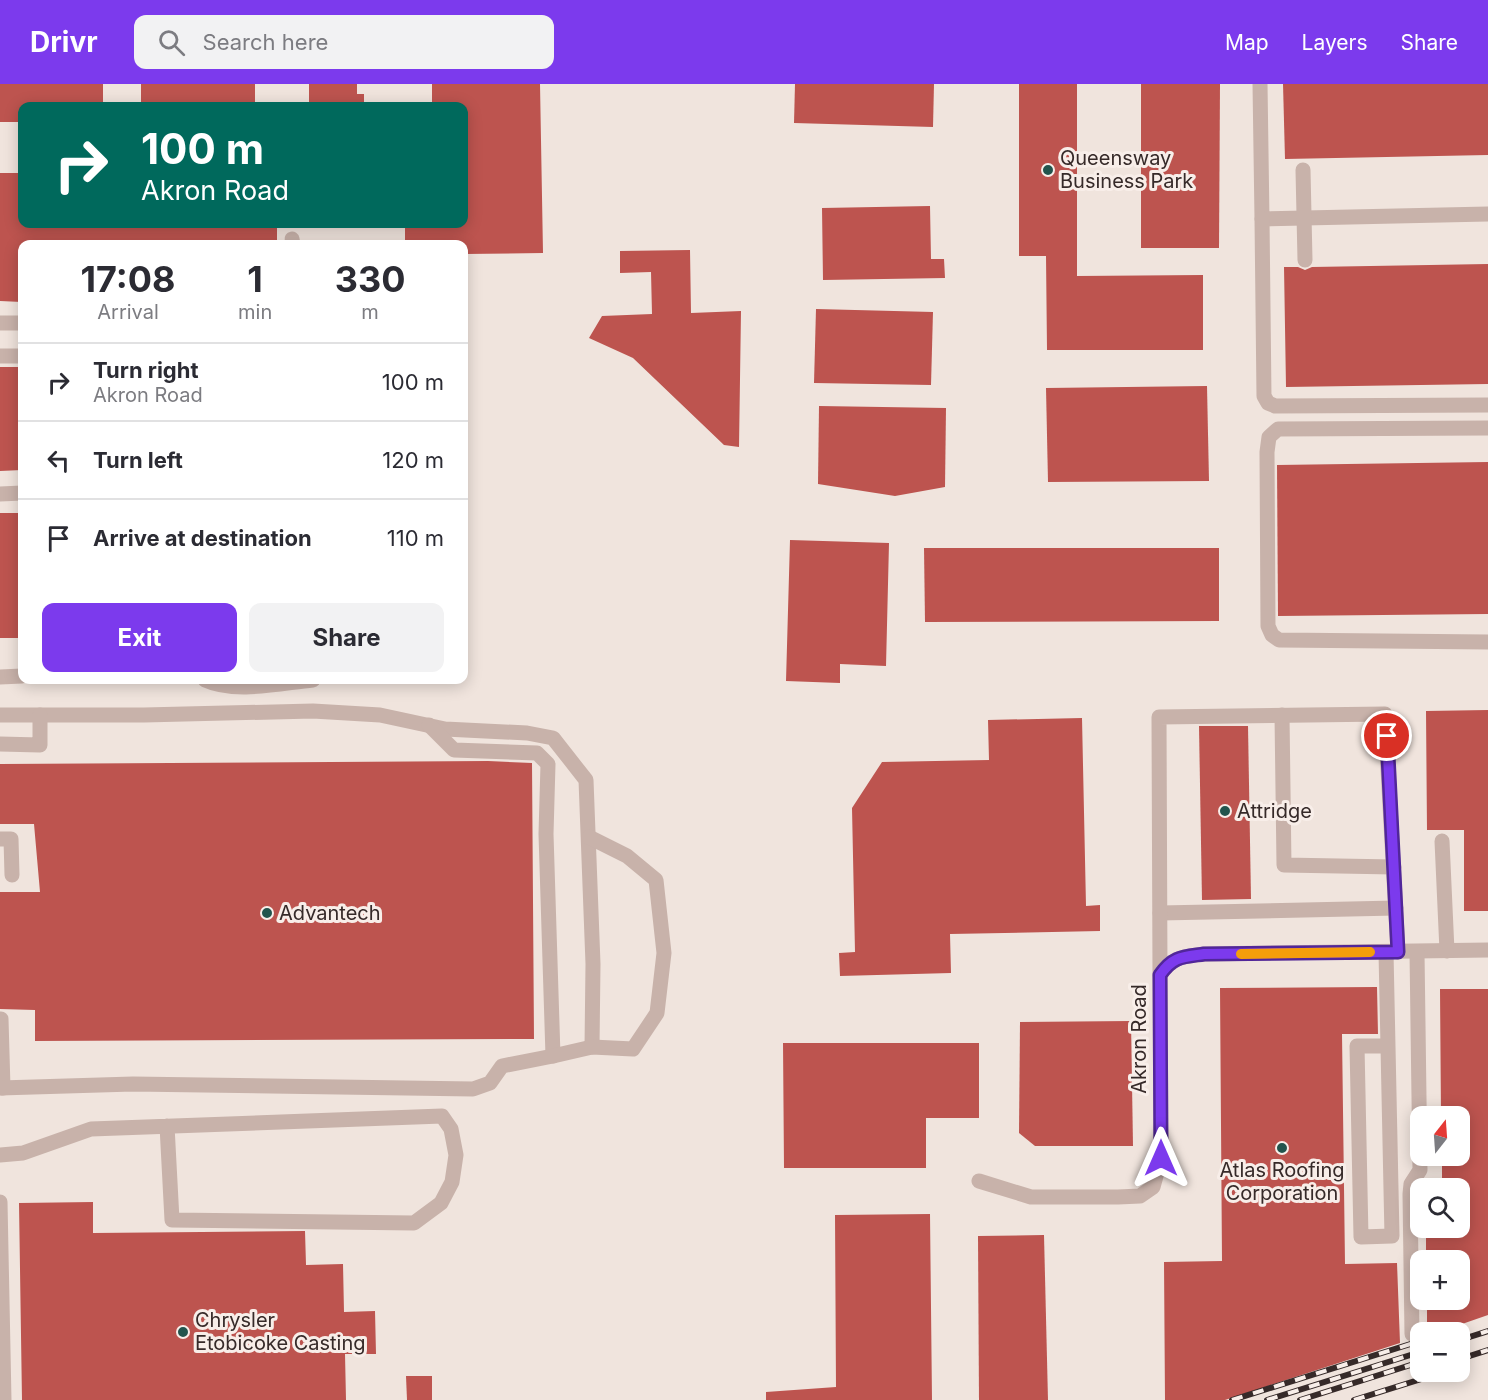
<!DOCTYPE html>
<meta charset="utf-8">
<style>
body{margin:0;font-family:Inter,sans-serif;background:#f2f2f3;color:#2b2b33;height:100vh;display:flex;flex-direction:column;font-size:22px;white-space:nowrap}
*{box-sizing:border-box;margin:0}
p{font-size:20px;color:#7c7c81}
.icon{flex:none;width:33px;height:33px;fill:none;stroke:currentColor;stroke-width:2;stroke-linecap:round;stroke-linejoin:round}
.map{position:relative;flex:1;overflow:hidden}
.sheet{position:absolute;left:18px;top:156px;width:450px;height:444px;display:flex;flex-direction:column;background:#fff;border-radius:12px;box-shadow:0 3px 15px #0003}
.sheet>*{flex:none}
.guide{position:absolute;left:18px;top:18px;width:450px;height:126px;border-radius:12px;box-shadow:0 3px 15px #0003;background:#00695c;color:#fff;overflow:hidden}
.needle{width:39px;rotate:17deg}
.buttons{position:absolute;left:1410px;top:1022px;display:grid;gap:12px}
.buttons a{display:grid;place-items:center;width:60px;height:60px;border-radius:12px;background:#fff;box-shadow:0 3px 15px #0003;font-size:30px}
.pin{position:absolute;display:grid;place-items:center;width:51px;height:51px;color:#fff;margin:-26px;border:3px solid #fff;border-radius:50%;box-shadow:0 2px 6px #0007}
.me{position:absolute;width:66px;margin:-33px;rotate:0deg;stroke-linejoin:round;filter:drop-shadow(0 0 4px #0008)}
.turn{display:flex;align-items:center;gap:21px;height:126px;padding:0 24px;font-size:27px}
.turn .icon{width:78px;height:78px;stroke-width:2.5}
.turn b{display:block;font-size:42px;line-height:51px}
.eta{display:flex;justify-content:space-evenly;align-items:center;height:102px;text-align:center}
.eta b{font-size:36px;font-weight:700;line-height:42px}
.action{display:flex;gap:12px;margin-top:auto;padding:12px 24px}
.action a{flex:1;height:69px;border-radius:12px;background:#7c3aed;color:#fff;font-size:24px;font-weight:700;line-height:69px;text-align:center}
.action a+a{background:#f2f2f3;color:#2b2b33}
ul{padding:0;list-style:none}
li{display:flex;align-items:center;gap:18px;height:78px;padding:0 24px;border-top:2px solid #e1e1e2}
li div{flex:1}
li b{display:block;font-size:22px}
li em{font-style:normal}
header{display:flex;align-items:center;gap:36px;box-sizing:border-box;height:84px;padding:0 30px;background:#7c3aed;color:#fff}
header strong{font-size:28px}
nav{display:flex;gap:33px;margin-inline-start:auto;font-size:21px}
.search{width:420px;height:54px;background:#f2f2f3;display:flex;align-items:center;gap:15px;box-sizing:border-box;padding:0 21px;border-radius:12px;color:#7c7c81;font-size:22px}
.map>svg:first-child{display:block}
.building{fill:#bd544f}
.lines{fill:none;stroke-linecap:round;stroke-linejoin:round}
.minor{stroke:#c8b2aa;stroke-width:15}
.rail-casing{stroke:#362a29;stroke-width:6}
.rail{stroke:#f8eee9;stroke-width:4;stroke-dasharray:11;stroke-linecap:butt}
.route-casing{stroke:#51269a;stroke-width:15}
.route{stroke:#7c3aed;stroke-width:10}
.slow{stroke:#f59e0b;stroke-width:10}
.poi-dot{fill:#22544d;stroke:#f8eee9;stroke-width:2}
.labels{text-anchor:middle;stroke-width:6;stroke-linejoin:round;paint-order:stroke}
.poi-label{font-size:20px;fill:#362a29;stroke:#f8eee9;text-anchor:start}
.street-label{font-size:20px;fill:#362a29;stroke:#f8eee9}
</style>
<header>
<strong>Drivr</strong>
<div class="search"><svg class="icon" aria-label="search" viewBox="0 0 24 24"><circle cx="10" cy="10" r="6"/><path d="M15 15l6 6"/></svg>Search here</div>
<nav><a>Map</a><a>Layers</a><a>Share</a></nav>
</header>
<div class="map">
<svg width="1488" height="1316" viewBox="0 0 1488 1316">
<rect width="100%" height="100%" fill="#f0e4dd"/>
<g class="building">
<path d="M0,0H103V22H22V38H0Z"/>
<rect x="141" y="0" width="114" height="22"/>
<path d="M309,0H357V10H364V22H309Z"/>
<path d="M432,0H540L543,169L464,170V160H405V140H464V22H432Z"/>
<path d="M795,0H934L933,43L794,39Z"/>
<path d="M1019,0H1077V192L1203,191V266H1047L1046,172H1019Z"/>
<path d="M1141,0H1220L1219,164H1141Z"/>
<path d="M1283,0H1488V71L1285,75Z"/>
<path d="M0,89H22V140H277V160H22V218L0,217Z"/>
<path d="M930,122L931,175H944L945,194L823,196L822,124Z"/>
<path d="M690,166L691,229L741,227L739,363L724,361L633,274L589,254L602,232L652,230L651,188L620,189V167Z"/>
<path d="M1488,180V300L1286,303L1284,183H1298L1305,186L1312,183Z"/>
<path d="M816,225L933,228L931,301L814,299Z"/>
<path d="M0,283H22V386L0,387Z"/>
<path d="M1207,302L1209,397L1048,398L1046,304Z"/>
<path d="M819,322L946,324L945,403L895,412L818,400Z"/>
<path d="M1488,378V530L1278,532L1277,381Z"/>
<rect x="0" y="429" width="22" height="125"/>
<path d="M790,456L889,459L886,582L840,580V599L786,597Z"/>
<path d="M924,464H1219V537L925,538Z"/>
<path d="M1488,626V827H1464V746H1427L1426,627Z"/>
<path d="M1082,634L1086,822L1100,821V847L950,850L951,889L840,892L839,869L855,868L852,724L882,678L989,676L988,636Z"/>
<path d="M1199,642H1248L1251,815L1202,816Z"/>
<path d="M488,677L532,679L534,955L35,957V926L0,925V808H40L34,740H0V680Z"/>
<path d="M1377,903L1378,950H1342L1345,1180L1397,1179L1400,1259L1225,1316H1165L1164,1178L1222,1177L1220,904Z"/>
<path d="M1440,905H1488V1231L1439,1248H1427V1215H1460V1176H1426V1143H1460V1104H1442V1071H1460V1032H1441Z"/>
<path d="M1131,937L1133,1062H1035L1019,1049L1020,938Z"/>
<path d="M783,959H979V1034H926V1084H784Z"/>
<path d="M93,1118V1149L305,1147L306,1181L343,1180L344,1228L375,1227L376,1270H345L346,1316H22L19,1119Z"/>
<path d="M930,1130L932,1316H766V1308L836,1303L835,1131Z"/>
<path d="M1044,1151L1048,1316H979L978,1152Z"/>
<path d="M406,1292H432V1316H407Z"/>
</g>
<g class="lines">
<g class="minor">
<path d="M1260,0L1262,135L1488,130"/>
<path d="M1303,86L1305,176"/>
<path d="M1262,135L1264,312L1268,319L1275,322L1488,321"/>
<path d="M292,155L293,160"/>
<path d="M0,239H22"/>
<path d="M0,272H22"/>
<path d="M1488,344L1278,345L1269,353L1267,368L1268,542L1272,551L1279,556L1488,558"/>
<path d="M0,410L22,409"/>
<path d="M0,593L22,592"/>
<path d="M205,596C235,610 281,599 313,596"/>
<path d="M0,631H144L313,627L380,631L445,645L527,649L553,654L586,696L593,880L592,963"/>
<path d="M1282,631L1284,781L1394,783"/>
<path d="M429,641L454,666L537,669L548,680L546,750L553,972"/>
<path d="M0,660L40,661V631"/>
<path d="M0,755H11L12,791"/>
<path d="M1442,757L1447,867"/>
<path d="M1160,829L1396,824"/>
<path d="M1386,868L1392,1152L1361,1153L1357,962H1388"/>
<path d="M1160,891L1159,633L1385,630L1398,868"/>
<path d="M1,935L3,1004"/>
<path d="M0,1004L133,1000L473,1005L490,999L502,982L553,972L592,963L633,965L657,929L664,869L656,796L627,772L589,753"/>
<path d="M0,1071L23,1069L91,1045L442,1032L451,1045L456,1071L452,1098L441,1119L414,1139L172,1136L167,1042"/>
<path d="M979,1097L1031,1113H1118L1140,1112L1153,1103L1161,1074L1160,891C1173,872 1183,873 1204,870L1488,866"/>
<path d="M0,1118L4,1316"/>
<path d="M1412,1250L1410,1110L1411,1100L1420,1086L1417,868"/>
</g>
<defs>
<g id="rail">
<path d="M1460,1256L1488,1247"/>
<path d="M1460,1275L1488,1266"/>
<path d="M1232,1316L1420,1257"/>
<path d="M1267,1316L1420,1268"/>
<path d="M1300,1316L1420,1278"/>
<path d="M1354,1316L1447,1287"/>
</g>
</defs>
<use href="#rail" class="rail-casing"/>
<use href="#rail" class="rail"/>
</g>
<g class="lines">
<defs>
<path id="route" d="M1161,1074L1160,891C1173,872 1183,873 1204,870L1398,868L1387,652"/>
</defs>
<use href="#route" class="route-casing"/>
<use href="#route" class="route"/>
<path class="slow" d="M1241,870L1370,868"/>
</g>
<g class="poi-dot">
<circle cx="1048" cy="86" r="6"/>
<circle cx="1225" cy="727" r="6"/>
<circle cx="267" cy="829" r="6"/>
<circle cx="1282" cy="1064" r="6"/>
<circle cx="183" cy="1248" r="6"/>
</g>
<g class="labels">
<g class="poi-label">
<text x="1060" y="81">Queensway<tspan x="1060" dy="23">Business Park</tspan></text>
<text x="1237" y="734">Attridge</text>
<text x="279" y="836">Advantech</text>
<text x="1282" y="1093" text-anchor="middle">Atlas Roofing<tspan x="1282" dy="23">Corporation</tspan></text>
<text x="195" y="1243">Chrysler<tspan x="195" dy="23">Etobicoke Casting</tspan></text>
</g>
<g class="street-label">
<text transform="translate(1139 955) rotate(-90)" y="7">Akron Road</text>
</g>
</g>
</svg>
<div class="buttons">
<a><svg class="needle" viewBox="-14 -14 28 28"><path d="M0-13l5 13h-10z" fill="#e53935"/><path d="M0 13l5-13h-10z" fill="#7c7c81"/></svg></a>
<a><svg class="icon" aria-label="search" viewBox="0 0 24 24"><circle cx="10" cy="10" r="6"/><path d="M15 15l6 6"/></svg></a>
<a>+</a>
<a>−</a>
</div>
<div class="pin" style="left:1387px;top:652px;background:#d93025"><svg class="icon" aria-label="arrive" viewBox="0 0 24 24"><path d="M6 21V4h12l-3 4 3 4H6"/></svg></div>
<svg class="me" style="left:1161px;top:1074px" viewBox="-20 -20 40 40"><path d="M0-17L14 15 0 8-14 15z" fill="#7c3aed" stroke="#fff" stroke-width="4"/></svg>
<div class="guide">
<div class="turn"><svg class="icon" aria-label="right" viewBox="0 0 24 24"><path d="M7 20v-9h11M14 6l5 5-5 5"/></svg><div><b>100 m</b>Akron Road</div></div>
</div>
<section class="sheet">
<div class="eta">
<div><b>17:08</b><p>Arrival</p></div>
<div><b>1</b><p>min</p></div>
<div><b>330</b><p>m</p></div>
</div>
<ul>
<li><svg class="icon" aria-label="right" viewBox="0 0 24 24"><path d="M7 20v-9h11M14 6l5 5-5 5"/></svg><div><b>Turn right</b><p>Akron Road</p></div><em>100 m</em></li>
<li><svg class="icon" aria-label="left" viewBox="0 0 24 24"><path d="M17 20v-9H6M10 6l-5 5 5 5"/></svg><div><b>Turn left</b></div><em>120 m</em></li>
<li><svg class="icon" aria-label="arrive" viewBox="0 0 24 24"><path d="M6 21V4h12l-3 4 3 4H6"/></svg><div><b>Arrive at destination</b></div><em>110 m</em></li>
</ul>
<div class="action"><a>Exit</a><a>Share</a></div>
</section>
</div>
